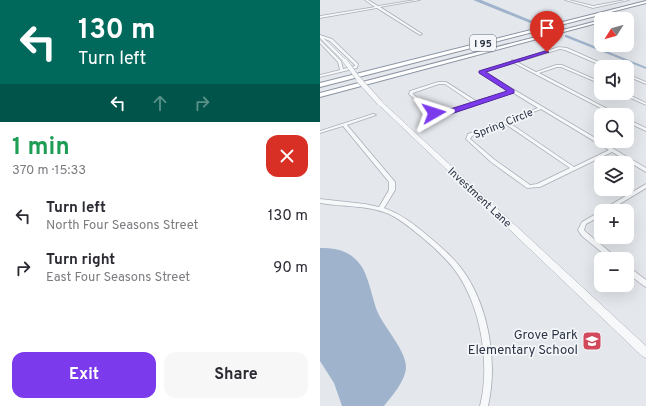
<!DOCTYPE html>
<meta charset="utf-8">
<style>
body{margin:0;font-family:Overpass,sans-serif;background:#f7f7f7;color:#2b2b33;height:100vh;display:flex;flex-direction:column;font-size:15px;white-space:nowrap}
*{box-sizing:border-box;margin:0}
p{font-size:13px;color:#7c7c81}
.icon{flex:none;width:22px;height:22px;fill:none;stroke:currentColor;stroke-width:2;stroke-linecap:round;stroke-linejoin:round}
.map{position:relative;flex:1;overflow:hidden}
.panel{display:flex;flex-direction:column;background:#fff;width:320px}
.panel>*{flex:none}
.guide{background:#00695c;color:#fff;overflow:hidden}
.needle{width:26px;rotate:233deg}
.tools{position:absolute;left:274px;top:12px;display:grid;gap:8px}
.tools a{display:grid;place-items:center;width:40px;height:40px;border-radius:8px;background:#fff;box-shadow:0 4px 16px #0002;font-size:20px}
.pin{position:absolute;display:grid;place-items:center;width:34px;height:34px;color:#fff;margin:-41px -17px;border-radius:50% 50% 50% 0;rotate:-45deg;box-shadow:0 0 4px #0007}
.pin .icon{rotate:45deg}
.me{position:absolute;width:44px;margin:-22px;rotate:84deg;stroke-linejoin:round;filter:drop-shadow(0 0 3px #0008)}
.turn{display:flex;align-items:center;gap:14px;height:84px;padding:0 12px;font-size:18px}
.turn .icon{width:52px;height:52px;stroke-width:2.5}
.turn b{display:block;font-size:28px;line-height:34px}
.lanes{display:flex;align-items:center;height:38px;padding:0 12px;background:#0003;justify-content:center;gap:20px;direction:ltr}
.lanes .off{opacity:.35}
.round{display:grid;place-items:center;flex:none;width:42px;height:42px;border-radius:12px;background:#f7f7f7}
.overview{display:flex;align-items:center;justify-content:space-between;height:68px;padding:0 12px}
h1{font-size:24px;font-weight:700;line-height:30px;color:#1e9e55}
.primary-button{display:flex;gap:8px;margin-top:auto;padding:8px 12px}
.primary-button a{flex:1;height:46px;border-radius:12px;background:#7c3aed;color:#fff;font-size:16px;font-weight:700;line-height:46px;text-align:center}
.primary-button a+a{background:#f7f7f7;color:#2b2b33}
ul{padding:0;list-style:none}
li{display:flex;align-items:center;gap:12px;height:52px;padding:0 12px}
li div{flex:1}
li b{display:block;font-size:15px}
li em{font-style:normal}
main{display:flex;flex:1;min-height:0}
.map>svg:first-child{display:block}
.water{fill:#9fb4cc}
.lines{fill:none;stroke-linecap:round;stroke-linejoin:round}
.canal{fill:#9fb4cc;fill-rule:evenodd}
.minor-casing{stroke:#a9aeb7;stroke-width:1.5}
.tertiary-casing{stroke:#a9aeb7;stroke-width:1}
.motorway-casing{stroke:#8b94a3;stroke-width:2}
.minor{fill:#f7f8fa;fill-rule:evenodd}
.tertiary{fill:#f7f8fa;fill-rule:evenodd}
.motorway{fill:#fff;fill-rule:evenodd}
.tertiary-bridge-far1-casing{stroke:#a9aeb7;stroke-width:5;stroke-linecap:butt}
.tertiary-bridge-casing{stroke:#a9aeb7;stroke-width:6;stroke-linecap:butt}
.tertiary-bridge-far1{stroke:#f7f8fa;stroke-width:4}
.tertiary-bridge{stroke:#f7f8fa;stroke-width:5}
.route{fill:#7c3aed;stroke:#51269a}
.labels{text-anchor:middle;stroke-width:3.5;stroke-linejoin:round;paint-order:stroke}
.shield{fill:#f4f6f9;stroke:#676e7b;stroke-width:1}
.shield-label{font-size:10px;font-weight:bold;fill:#2b3445}
.street-label{font-size:11px;fill:#2b3445;stroke:#f4f6f9}
.near-poi-label{font-size:13px;fill:#2b3445;stroke:#f4f6f9;text-anchor:end}
</style>
<main>
<section class="panel">
<div class="guide">
<div class="turn"><svg class="icon" aria-label="left" viewBox="0 0 24 24"><path d="M17 20v-9H6M10 6l-5 5 5 5"/></svg><div><b>130 m</b>Turn left</div></div>
<div class="lanes"><svg class="icon" aria-label="left" viewBox="0 0 24 24"><path d="M17 20v-9H6M10 6l-5 5 5 5"/></svg><svg class="icon off" aria-label="ahead" viewBox="0 0 24 24"><path d="M12 20V5M6 11l6-6 6 6"/></svg><svg class="icon off" aria-label="right" viewBox="0 0 24 24"><path d="M7 20v-9h11M14 6l5 5-5 5"/></svg></div>
</div>
<div class="overview"><div><h1>1 min</h1><p>370 m · 15:33</p></div><a class="round" style="background:#d93025;color:#fff"><svg class="icon" aria-label="close" viewBox="0 0 24 24"><path d="M6 6l12 12M18 6L6 18"/></svg></a></div>
<ul>
<li><svg class="icon" aria-label="left" viewBox="0 0 24 24"><path d="M17 20v-9H6M10 6l-5 5 5 5"/></svg><div><b>Turn left</b><p>North Four Seasons Street</p></div><em>130 m</em></li>
<li><svg class="icon" aria-label="right" viewBox="0 0 24 24"><path d="M7 20v-9h11M14 6l5 5-5 5"/></svg><div><b>Turn right</b><p>East Four Seasons Street</p></div><em>90 m</em></li>
</ul>
<div class="primary-button"><a>Exit</a><a>Share</a></div>
</section>
<div class="map">
<svg width="326" height="406" viewBox="0 0 326 406">
<rect width="100%" height="100%" fill="#e4e7ec"/>
<g class="water">
<path d="M153,0H161L215,22L224,23L215,25Z"/>
<path d="M0,248C15,248 28,250 38,262C48,271 52,299 58,313C65,328 86,351 86,367C86,380 72,396 64,406H22L14,383L0,361Z"/>
</g>
<g class="lines">
<path class="canal" d="M245,35H247L326,67V69L245,37Z"/>
<defs>
<g id="minor">
<path d="M45,0H48L58,6L95,0H100L60,7L102,34L100,35L57,8L0,18V16L55,7Z"/>
<path d="M245,0H249L273,6L305,0H309L273,8Z"/>
<path d="M0,35L12,39L38,64L37,68L0,77V75L20,70L18,62L0,43V40L21,61L23,69L35,66V65L10,41L0,37Z"/>
<path d="M239,47L247,48L290,67H285L245,50L240,49L197,62L216,72L236,65H242L281,82V84L241,67H237L219,73L299,115H294L194,63L164,72L326,168V172L292,152L220,187L207,188L171,162L146,139L148,134L218,108L192,92L126,114C111,116 99,104 89,94L90,91L118,82H126L156,101L190,91L160,73V71L192,62V60L195,61ZM119,84H125L153,103L125,112C111,112 102,102 93,94V93ZM221,109L289,150L254,167L188,122ZM184,123L250,168L217,184L210,185L175,160L150,139L152,136Z"/>
<path d="M307,74L326,82V84L307,76Z"/>
<path d="M300,93H305L326,103V105Z"/>
<path d="M53,114H54L56,115L27,125L75,182V190L64,208C81,214 94,224 108,236C121,247 134,258 144,272C169,308 178,363 168,406H160C170,366 162,312 139,276C130,262 117,250 104,239C93,230 82,220 69,214C48,205 23,207 0,203V199L45,204L59,207L69,190V182L23,126L0,133V131Z"/>
<path d="M307,119L326,128V131L307,122Z"/>
<path d="M326,184V188L288,211H281L282,210Z"/>
<path d="M281,211V216L266,224L264,230L266,232L296,257L297,259H290L262,236L258,230L262,222Z"/>
<path d="M307,266L309,267L326,280V287L324,286L307,273Z"/>
</g>
<g id="tertiary">
<path d="M0,35L26,60V62H24L0,38Z"/>
<path d="M58,102H62L326,346V358L322,356L58,104Z"/>
</g>
<g id="motorway">
<path d="M326,1V3L0,87V83Z"/>
<path d="M281,20V22L0,97V93Z"/>
</g>
</defs>
<use href="#minor" class="minor-casing"/>
<use href="#tertiary" class="tertiary-casing"/>
<use href="#motorway" class="motorway-casing"/>
<use href="#minor" class="minor"/>
<use href="#tertiary" class="tertiary"/>
<use href="#motorway" class="motorway"/>
<defs>
<path id="tertiary-bridge-far1" d="M25,61L40,81"/>
<path id="tertiary-bridge" d="M39,80L60,103"/>
</defs>
<use href="#tertiary-bridge-far1" class="tertiary-bridge-far1-casing"/>
<use href="#tertiary-bridge" class="tertiary-bridge-casing"/>
<use href="#tertiary-bridge-far1" class="tertiary-bridge-far1"/>
<use href="#tertiary-bridge" class="tertiary-bridge"/>
</g>
<path class="route" d="M225,51L229,52L166,72L194,90V93L125,116L114,115L111,113L114,111H124L187,91L159,73V71Z"/>
<defs>
<symbol id="school-square" viewBox="-11 -11 22 22"><rect x="-9" y="-9" width="18" height="18" rx="4" fill="#d1495b" stroke="#f4f6f9"/><path d="M0-5L7-2L0 1L-7-2ZM-4 1L0 2.5L4 1V4Q0 6-4 4Z" fill="#fff"/></symbol>
</defs>
<g fill-rule="evenodd">
<use href="#school-square" x="261" y="330" width="22" height="22"/>
</g>
<g class="labels">
<rect class="shield" x="150" y="35" width="26" height="16" rx="3"/>
<g class="shield-label">
<text x="163" y="47">I 95</text>
</g>
<g class="street-label">
<text transform="translate(183 123) rotate(-22)" y="4">Spring Circle</text>
<text transform="translate(160 197) rotate(43)" y="4">Investment Lane</text>
</g>
<g class="near-poi-label">
<text x="258" y="339">Grove Park<tspan x="258" dy="15">Elementary School</tspan></text>
</g>
</g>
</svg>
<div class="tools">
<a><svg class="needle" viewBox="-14 -14 28 28"><path d="M0-13l5 13h-10z" fill="#e53935"/><path d="M0 13l5-13h-10z" fill="#7c7c81"/></svg></a>
<a><svg class="icon" aria-label="sound" viewBox="0 0 24 24"><path d="M4 9h4l5-4v14l-5-4H4zM17 9q2 3 0 6"/></svg></a>
<a><svg class="icon" aria-label="search" viewBox="0 0 24 24"><circle cx="10" cy="10" r="6"/><path d="M15 15l6 6"/></svg></a>
<a><svg class="icon" aria-label="layers" viewBox="0 0 24 24"><path d="M12 4l9 5-9 5-9-5zM3 14l9 5 9-5"/></svg></a>
<a>+</a>
<a>−</a>
</div>
<div class="pin" style="left:227px;top:52px;background:#d93025"><svg class="icon" aria-label="arrive" viewBox="0 0 24 24"><path d="M6 21V4h12l-3 4 3 4H6"/></svg></div>
<svg class="me" style="left:114px;top:113px" viewBox="-20 -20 40 40"><path d="M0-17L14 15 0 8-14 15z" fill="#7c3aed" stroke="#fff" stroke-width="4"/></svg>
</div>
</main>
